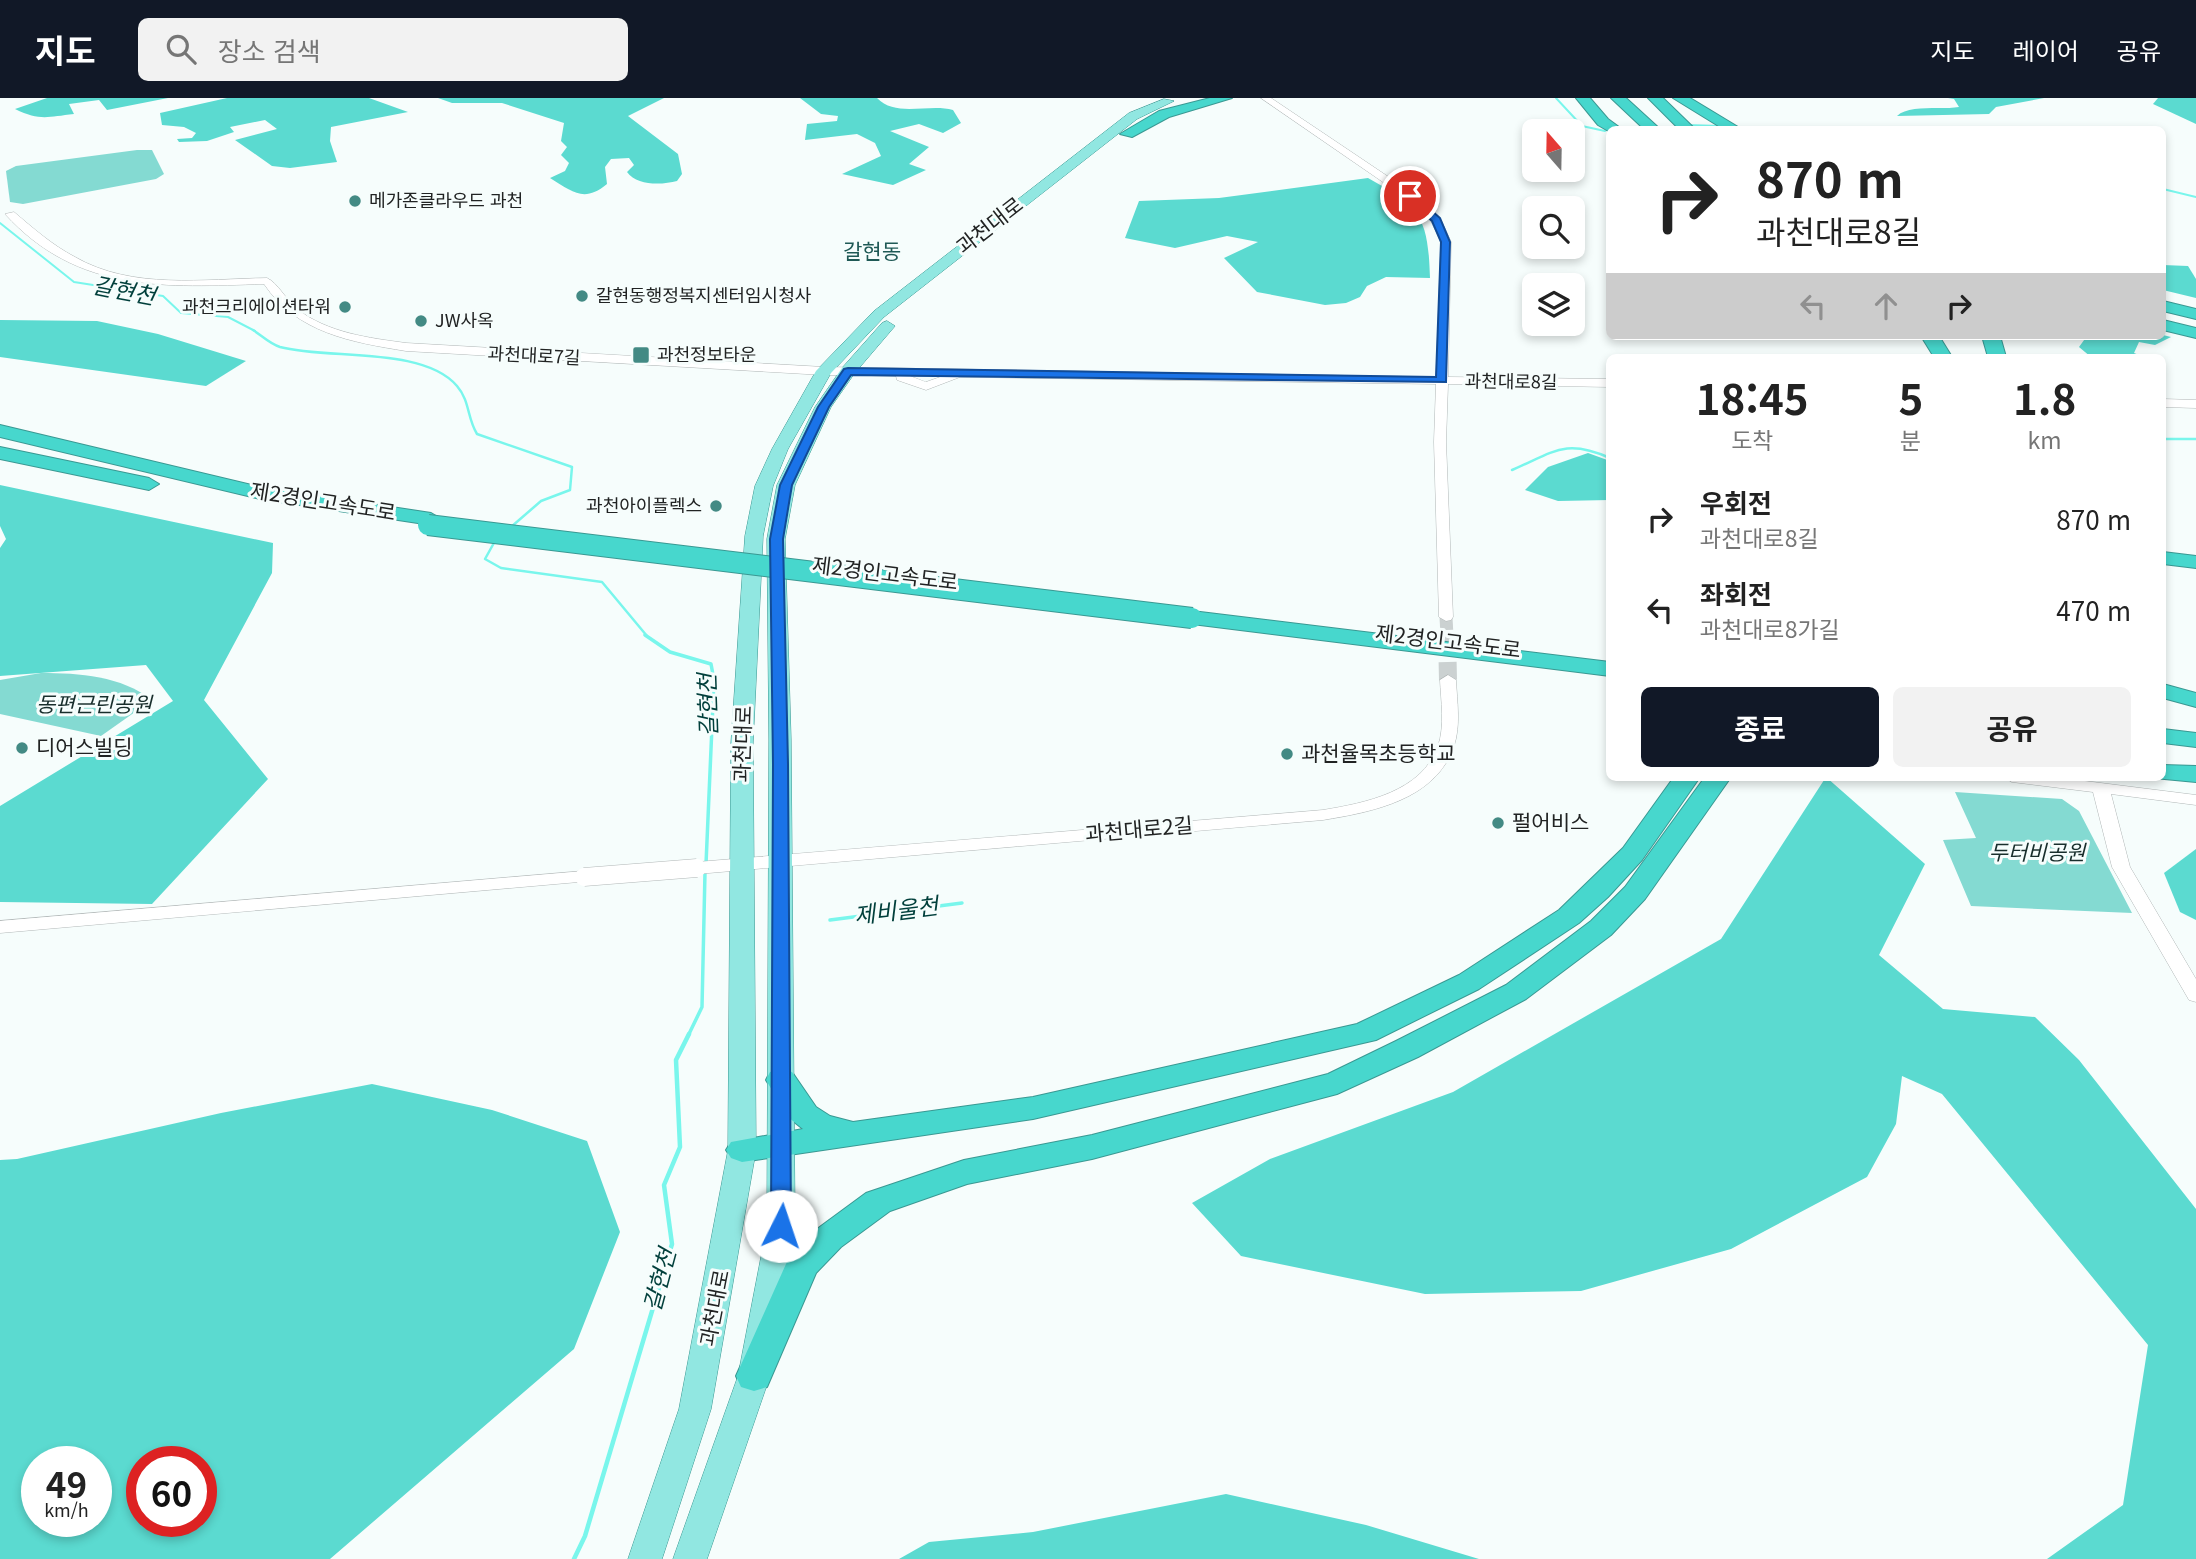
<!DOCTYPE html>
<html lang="ko">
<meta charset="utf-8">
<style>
body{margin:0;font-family:Georgia,"Noto Sans KR",serif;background:#f2f2f2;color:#222;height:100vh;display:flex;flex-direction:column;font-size:26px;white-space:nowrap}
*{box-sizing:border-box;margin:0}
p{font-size:23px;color:#767676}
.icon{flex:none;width:38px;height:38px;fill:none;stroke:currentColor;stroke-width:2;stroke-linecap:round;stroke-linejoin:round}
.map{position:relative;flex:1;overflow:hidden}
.sheet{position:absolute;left:1606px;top:256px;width:560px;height:427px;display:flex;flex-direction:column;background:#fff;border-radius:10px;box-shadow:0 4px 10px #0003}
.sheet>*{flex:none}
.guide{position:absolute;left:1606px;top:28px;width:560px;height:214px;border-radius:10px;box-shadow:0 4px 10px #0003;background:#fff;color:#222;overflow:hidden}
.needle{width:46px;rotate:340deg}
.tools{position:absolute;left:1522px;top:21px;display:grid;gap:14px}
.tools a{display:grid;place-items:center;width:63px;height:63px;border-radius:10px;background:#fff;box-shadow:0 4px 10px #0003;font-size:35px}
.speed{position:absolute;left:21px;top:1348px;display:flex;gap:14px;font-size:35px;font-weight:700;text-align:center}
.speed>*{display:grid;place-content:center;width:91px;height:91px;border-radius:50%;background:#fff;box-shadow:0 4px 10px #0003;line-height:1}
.speed small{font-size:18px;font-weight:400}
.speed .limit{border:10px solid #d22;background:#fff;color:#111}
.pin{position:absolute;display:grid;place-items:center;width:60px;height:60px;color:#fff;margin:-30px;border:4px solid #fff;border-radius:50%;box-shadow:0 2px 7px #0007}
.me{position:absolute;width:77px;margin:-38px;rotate:4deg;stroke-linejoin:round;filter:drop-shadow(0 0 5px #0008)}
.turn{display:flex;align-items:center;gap:24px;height:147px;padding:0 35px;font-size:32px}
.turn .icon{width:91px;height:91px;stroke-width:2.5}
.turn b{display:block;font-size:49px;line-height:60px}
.lanes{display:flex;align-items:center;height:66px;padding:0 35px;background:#0003;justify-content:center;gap:35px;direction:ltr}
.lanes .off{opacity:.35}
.eta{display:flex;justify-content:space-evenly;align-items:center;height:119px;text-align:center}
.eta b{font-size:42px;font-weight:700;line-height:49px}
.cta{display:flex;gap:14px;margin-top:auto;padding:14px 35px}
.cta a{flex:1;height:80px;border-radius:10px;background:#111827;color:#fff;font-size:28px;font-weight:700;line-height:80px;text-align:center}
.cta a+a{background:#f2f2f2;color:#222}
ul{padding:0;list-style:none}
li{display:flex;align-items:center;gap:21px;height:91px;padding:0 35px}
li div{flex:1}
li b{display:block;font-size:26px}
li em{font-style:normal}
header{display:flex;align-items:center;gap:42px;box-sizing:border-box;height:98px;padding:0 35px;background:#111827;color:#fff}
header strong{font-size:33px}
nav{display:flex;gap:38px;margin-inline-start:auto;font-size:24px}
.search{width:490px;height:63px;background:#f2f2f2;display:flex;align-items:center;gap:18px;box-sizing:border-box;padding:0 24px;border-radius:10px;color:#767676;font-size:26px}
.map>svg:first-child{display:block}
.green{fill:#84dad2}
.forest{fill:#5bdad0;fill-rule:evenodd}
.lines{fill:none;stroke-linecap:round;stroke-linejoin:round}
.stream-far3{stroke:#79f6ec;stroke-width:2}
.stream-far2{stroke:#79f6ec;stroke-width:2.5}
.stream-far1{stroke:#79f6ec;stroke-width:3.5}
.stream{stroke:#79f6ec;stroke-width:4.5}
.minor-tunnel-far1{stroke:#cbd1d1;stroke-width:13;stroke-dasharray:13 7;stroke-linecap:butt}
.minor-tunnel{stroke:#cbd1d1;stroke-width:18;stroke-dasharray:18 9;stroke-linecap:butt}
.minor-casing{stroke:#b1b7b7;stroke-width:1}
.major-casing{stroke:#3a9892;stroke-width:1}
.highway-casing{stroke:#3a9892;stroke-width:2}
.minor{fill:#fff;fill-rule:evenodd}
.major{fill:#91e7e1;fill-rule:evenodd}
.highway{fill:#47d7cd;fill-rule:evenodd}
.minor-bridge-casing{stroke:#b1b7b7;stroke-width:19;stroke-linecap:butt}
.highway-bridge-casing{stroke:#3a9892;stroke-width:22;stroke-linecap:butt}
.minor-bridge{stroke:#fff;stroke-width:18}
.highway-bridge{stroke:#47d7cd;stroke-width:20}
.route{fill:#1a73e8;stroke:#114b97;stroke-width:2}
.poi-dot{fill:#438a84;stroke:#f6fdfc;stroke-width:2.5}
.labels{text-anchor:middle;stroke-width:6;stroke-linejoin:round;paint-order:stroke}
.far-poi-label{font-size:18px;fill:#212323;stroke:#f6fdfc;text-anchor:start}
.far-street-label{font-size:18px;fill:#212323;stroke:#f6fdfc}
.street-label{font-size:21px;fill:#212323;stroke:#f6fdfc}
.far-quarter-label{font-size:21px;fill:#1f5955;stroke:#f6fdfc}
.park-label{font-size:21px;font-style:italic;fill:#182e2c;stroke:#f6fdfc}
.poi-label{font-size:21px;fill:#212323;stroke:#f6fdfc;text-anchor:start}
.water-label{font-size:23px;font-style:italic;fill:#013f3b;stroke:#f6fdfc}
</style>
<header>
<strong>지도</strong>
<div class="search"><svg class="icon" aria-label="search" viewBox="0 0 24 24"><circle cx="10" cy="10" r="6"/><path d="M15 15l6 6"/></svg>장소 검색</div>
<nav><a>지도</a><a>레이어</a><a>공유</a></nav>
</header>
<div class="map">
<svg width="2196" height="1461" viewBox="0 0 2196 1461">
<rect width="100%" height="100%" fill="#f6fdfc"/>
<g class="green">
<path d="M137,52H152L164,76L156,81L23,106L10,104L6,73L16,68Z"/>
<path d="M41,575C80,575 121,578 152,602L101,638L0,616V582Z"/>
<path d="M1955,694L2062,701L2079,713L2132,815L1971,808L1943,742L1976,740Z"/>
</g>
<g class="forest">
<path d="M47,0H168L107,12L99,2L69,6L74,16C47,19 40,23 15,11Z"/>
<path d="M227,0H369L408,14L331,29L330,43L337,64L290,70L272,68L235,42L277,31L265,22L230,29L234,34L207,43L179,44L177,41L192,40L196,35L184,29L162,27L160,15Z"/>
<path d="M438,0H664L628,18L678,56L682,76L677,83C662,87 637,88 627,74L634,67L629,60L611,61L605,69L607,86C584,105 573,94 550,80L565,73L569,65L561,57L567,49L561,43L564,25L502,5H452Z"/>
<path d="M800,0H877C896,20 929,5 953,12L961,25L943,35L919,26L890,33L929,49L909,66L926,72L893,87L842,76L881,58L875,45L857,36L805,42L807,26L837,23L838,18L821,16Z"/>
<path d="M1948,0H2044L1996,9L1989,16L1897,18C1909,6 1942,12 1959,9L1954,1Z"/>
<path d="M2158,0H2196V26L2153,6Z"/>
<path d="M1368,80C1422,110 1428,120 1430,180L1386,179L1367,188L1360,199L1346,205L1325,207L1257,194L1224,160L1258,144L1227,138L1175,150L1125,140L1139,103L1219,100Z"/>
<path d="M2163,167L2188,168L2196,181V200L2163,192Z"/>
<path d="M0,222L97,223L158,236L246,263L206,288L0,259Z"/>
<path d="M2163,237L2171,239L2155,247L2139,244L2134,255L2144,259H2091L2079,249L2087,238Z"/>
<path d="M1588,355L1610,363V402L1558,403L1525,392L1548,369Z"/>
<path d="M0,387L273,445L272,475L204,602L268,681L152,806L0,804V708L173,603L146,567L0,578V450L6,441L0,428Z"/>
<path d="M1826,679L1925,766L1879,857L1943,911L2035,919L2079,962L2196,1111V1461H2047L2123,1407L2148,1247L1942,996L1902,978L1896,1026L1867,1079L1731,1151L1581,1193L1425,1196L1241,1158L1192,1105L1270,1061L1453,994L1721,841Z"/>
<path d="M2196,751V822L2180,814L2164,775Z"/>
<path d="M372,986L492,1012L587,1043L620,1134L574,1251L330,1461H0V1062L17,1061L221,1015ZM37,1363H96V1423H37ZM142,1363H201V1423H142Z"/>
<path d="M1226,1396L1366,1427L1479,1461H899L929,1444L1033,1434Z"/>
</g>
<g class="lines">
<g class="stream-far3">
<path d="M1556,0L1582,28L1605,33"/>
<path d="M1687,27L1720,28"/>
<path d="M2163,91L2196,99"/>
<path d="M0,125L74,184L163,198L181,215L228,219L255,233"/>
</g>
<g class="stream-far2">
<path d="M253,232C261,237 270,246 280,249C328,262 423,248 457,288C470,303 467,320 477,336L572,369L570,392L541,403L511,429"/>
<path d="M2163,341H2196"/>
<path d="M1512,372C1554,354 1565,340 1610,360"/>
<path d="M495,443L485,461L501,470L602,484L647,538"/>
</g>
<g class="stream-far1">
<path d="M645,537L670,554L711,566L714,582L706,766"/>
<path d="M830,822L962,805"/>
<path d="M688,938L702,909L705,774"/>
</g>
<path class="stream" d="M574,1461L585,1438L672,1146L664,1087L680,1049L676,962L689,936"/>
<path class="minor-tunnel-far1" d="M1446,519L1447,538"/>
<path class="minor-tunnel" d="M1447,537L1448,582"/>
<defs>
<g id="minor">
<path d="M1261,0H1271L1414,96L1441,122L1451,144L1448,279L1610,281V289L1448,286L1446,344L1453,519L1451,522L1446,523L1439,519L1434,344L1436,286L960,279L926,292L897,282L896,278L824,277L406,253C351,244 297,235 264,186C166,189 78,196 5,116L14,114C33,130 52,147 75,159C132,192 204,181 267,180C278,185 286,202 297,211C328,235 369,240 406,245L824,269L1436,279L1441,144L1431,123L1406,100ZM910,278H943L926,284Z"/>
<path d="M2163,301L2196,302V310L2163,309Z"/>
<path d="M1448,577L1456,582C1457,603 1461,627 1454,648C1436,702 1372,714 1323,722L697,776L688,770L697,764L1323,712C1365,705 1422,694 1438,648C1445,628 1441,603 1440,582Z"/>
<path d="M2004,679H2053L2196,697V707L2111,696L2130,769L2196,881V904L2189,902L2112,769L2093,694L2012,684Z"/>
<path d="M584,773L590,775L593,779L590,783L0,835V823Z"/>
</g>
<g id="major">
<path d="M1164,1L1174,3L1137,21L884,219L831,275L788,351L773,388L763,438L753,645L756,1052L711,1311L662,1461H628L679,1311L728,1052L731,645L745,438L755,388L772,351L816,273L874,213L1129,15Z"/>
<path d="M887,223L895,228L854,276L831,309L795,387L785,441L791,642L795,1128L770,1278L707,1461H673L738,1278L767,1128L769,642L767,441L777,387L815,309L842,270L882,225Z"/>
</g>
<g id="highway">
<path d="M1210,0H1232L1169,19L1132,39L1120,36L1159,13Z"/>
<path d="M1576,0H1590L1608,21L1623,32H1610V34L1598,27Z"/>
<path d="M1611,0H1626L1661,32H1645Z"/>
<path d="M1648,0H1663L1696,32H1680Z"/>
<path d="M1673,0H1690L1743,32H1725Z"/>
<path d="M2163,203L2196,211V221L2163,213Z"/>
<path d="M2163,222L2196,230V240L2163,232Z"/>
<path d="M1921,238H1939L1952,259H1934Z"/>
<path d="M1982,238H2000L2006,259H1988Z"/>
<path d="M0,327L260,389L431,415L441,421L431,427L260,401L0,339Z"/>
<path d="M0,349L149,380L159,386L149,392L0,361Z"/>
<path d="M2163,454L2196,458V470L2163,466Z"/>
<path d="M1192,513L1610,564V578L1184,525L1181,520Z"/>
<path d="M2163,586L2196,595V609L2163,600Z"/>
<path d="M2163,631L2196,635V649L2163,645Z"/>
<path d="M2163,667L2196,668V684L2154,680L2163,679Z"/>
<path d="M1674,679H1700L1642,762L1608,799L1579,825L1479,891L1376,942L1033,1021L742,1064L731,1060L726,1052L731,1044L803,1031L788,1019L766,982L770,974L781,971L792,974L816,1009L830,1018L853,1024L1033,999L1357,926L1459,877L1559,812L1623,750Z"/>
<path d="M1705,679H1731L1645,801L1611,837L1526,901L1418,959L1337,996L1092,1061L967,1086L890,1113L841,1149L816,1175L767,1289L754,1293L741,1289L736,1278L790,1157L817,1131L866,1095L964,1062L1092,1037L1328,976L1396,943L1506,887L1591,823L1625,789Z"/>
</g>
</defs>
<use href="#minor" class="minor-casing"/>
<use href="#major" class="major-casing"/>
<use href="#highway" class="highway-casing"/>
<use href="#minor" class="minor"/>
<use href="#major" class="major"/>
<use href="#highway" class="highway"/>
<defs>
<path id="minor-bridge" d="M584,779L697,770"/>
<path id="highway-bridge" d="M428,427L1192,520"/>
</defs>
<use href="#minor-bridge" class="minor-bridge-casing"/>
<use href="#highway-bridge" class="highway-bridge-casing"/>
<use href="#minor-bridge" class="minor-bridge"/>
<use href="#highway-bridge" class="highway-bridge"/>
</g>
<path class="route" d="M1407,96H1413L1440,120L1450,144L1446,284L851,277L829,309L792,387L783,441L788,666L791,1128L788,1134H774L771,1128L773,666L770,441L780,387L818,309L844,271L848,270L1436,279L1441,144L1432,123L1407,100Z"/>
<g class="poi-dot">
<circle cx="355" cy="103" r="7"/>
<circle cx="582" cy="198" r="7"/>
<circle cx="345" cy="209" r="7"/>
<circle cx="421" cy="223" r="7"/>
<rect x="632" y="248" width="18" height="18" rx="3.5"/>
<circle cx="716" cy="408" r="7"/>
<circle cx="22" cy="650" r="7"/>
<circle cx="1287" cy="656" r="7"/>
<circle cx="1498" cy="725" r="7"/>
</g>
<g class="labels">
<g class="far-poi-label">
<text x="369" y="109">메가존클라우드 과천</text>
<text x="596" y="204">갈현동행정복지센터임시청사</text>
<text x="331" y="215" text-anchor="end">과천크리에이션타워</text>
<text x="435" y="229">JW사옥</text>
<text x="657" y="263">과천정보타운</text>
<text x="702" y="414" text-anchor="end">과천아이플렉스</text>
</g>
<g class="far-street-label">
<text transform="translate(534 258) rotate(3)" y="6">과천대로7길</text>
<text transform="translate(1511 284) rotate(1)" y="6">과천대로8길</text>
</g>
<g class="street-label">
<text transform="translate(990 128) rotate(-38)" y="7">과천대로</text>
<text transform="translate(323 404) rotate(9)" y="7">제2경인고속도로</text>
<text transform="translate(885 476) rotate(7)" y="7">제2경인고속도로</text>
<text transform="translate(1448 544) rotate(7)" y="7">제2경인고속도로</text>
<text transform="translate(743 646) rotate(-88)" y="7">과천대로</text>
<text transform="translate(1139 732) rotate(-5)" y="7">과천대로2길</text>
<text transform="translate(715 1210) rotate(-79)" y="7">과천대로</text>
</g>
<g class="far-quarter-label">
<text x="872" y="161">갈현동</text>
</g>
<g class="park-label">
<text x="94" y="614">동편근린공원</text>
<text x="2037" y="762">두터비공원</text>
</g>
<g class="poi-label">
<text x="36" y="657">디어스빌딩</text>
<text x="1301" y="663">과천율목초등학교</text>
<text x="1512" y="732">펄어비스</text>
</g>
<g class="water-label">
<text transform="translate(124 193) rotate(11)" y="8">갈현천</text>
<text transform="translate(708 607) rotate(-92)" y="8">갈현천</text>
<text transform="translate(896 813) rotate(-7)" y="8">제비울천</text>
<text transform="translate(660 1182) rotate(-75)" y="8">갈현천</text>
</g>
</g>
</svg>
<div class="tools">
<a><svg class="needle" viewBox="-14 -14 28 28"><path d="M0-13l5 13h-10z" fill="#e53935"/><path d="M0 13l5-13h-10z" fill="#767676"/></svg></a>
<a><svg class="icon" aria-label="search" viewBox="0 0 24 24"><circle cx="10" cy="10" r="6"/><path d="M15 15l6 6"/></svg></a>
<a><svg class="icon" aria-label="layers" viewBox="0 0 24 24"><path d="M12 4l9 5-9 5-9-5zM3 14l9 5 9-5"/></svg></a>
</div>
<div class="speed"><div>49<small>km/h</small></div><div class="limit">60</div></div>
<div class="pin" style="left:1410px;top:98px;background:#d93025"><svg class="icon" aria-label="arrive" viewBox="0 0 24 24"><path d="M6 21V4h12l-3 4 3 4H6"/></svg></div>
<svg class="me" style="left:781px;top:1128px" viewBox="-20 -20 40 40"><circle r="19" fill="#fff"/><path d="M0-13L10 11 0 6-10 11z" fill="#1a73e8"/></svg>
<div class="guide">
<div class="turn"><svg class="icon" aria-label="right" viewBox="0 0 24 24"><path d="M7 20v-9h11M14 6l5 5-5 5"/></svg><div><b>870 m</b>과천대로8길</div></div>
<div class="lanes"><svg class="icon off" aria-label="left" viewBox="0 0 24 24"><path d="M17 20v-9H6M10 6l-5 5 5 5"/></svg><svg class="icon off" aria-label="ahead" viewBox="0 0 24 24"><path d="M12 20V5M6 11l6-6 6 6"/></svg><svg class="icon" aria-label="right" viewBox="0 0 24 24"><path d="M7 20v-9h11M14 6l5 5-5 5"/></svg></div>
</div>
<section class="sheet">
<div class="eta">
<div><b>18:45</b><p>도착</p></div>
<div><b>5</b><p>분</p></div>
<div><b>1.8</b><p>km</p></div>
</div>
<ul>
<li><svg class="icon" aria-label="right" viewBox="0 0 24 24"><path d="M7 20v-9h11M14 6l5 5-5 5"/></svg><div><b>우회전</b><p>과천대로8길</p></div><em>870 m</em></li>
<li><svg class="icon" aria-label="left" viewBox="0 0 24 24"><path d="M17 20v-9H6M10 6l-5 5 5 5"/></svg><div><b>좌회전</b><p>과천대로8가길</p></div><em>470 m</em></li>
</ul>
<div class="cta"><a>종료</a><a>공유</a></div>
</section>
</div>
